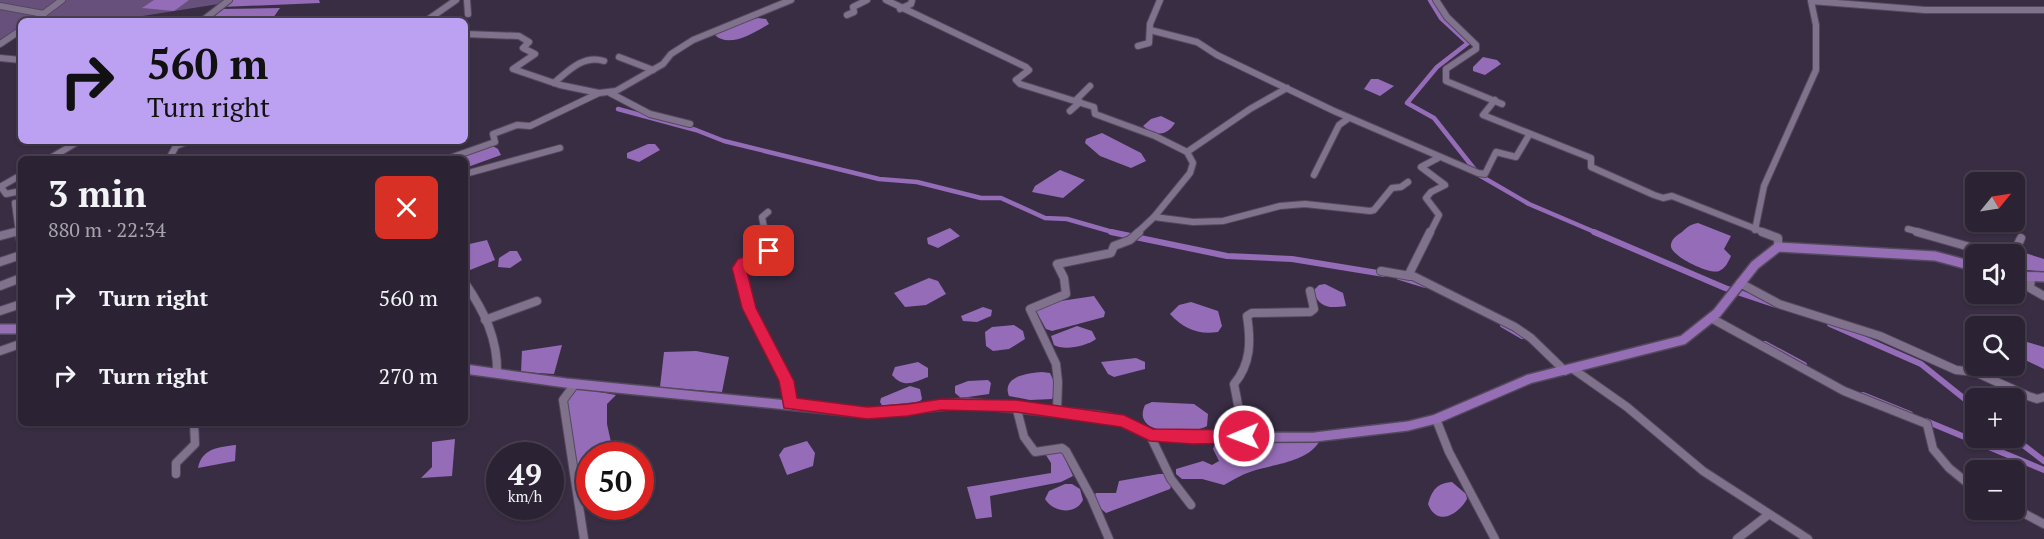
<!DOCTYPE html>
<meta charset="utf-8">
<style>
body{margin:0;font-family:"PT Serif",serif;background:#372f3f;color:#f1f3f6;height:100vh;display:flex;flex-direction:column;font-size:22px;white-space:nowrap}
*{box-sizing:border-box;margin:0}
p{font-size:20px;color:#a6a4ac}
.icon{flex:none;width:33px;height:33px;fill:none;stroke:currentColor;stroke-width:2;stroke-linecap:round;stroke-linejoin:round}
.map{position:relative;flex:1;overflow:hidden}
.panel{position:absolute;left:18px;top:156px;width:450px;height:270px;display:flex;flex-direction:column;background:#2b2233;border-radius:9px;box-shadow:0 2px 4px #0004,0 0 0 2px #473f4e}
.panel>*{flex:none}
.hud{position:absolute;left:18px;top:18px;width:450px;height:126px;border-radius:9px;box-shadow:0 2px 4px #0004,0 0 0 2px #473f4e;background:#bca0f2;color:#111;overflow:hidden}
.needle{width:39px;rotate:60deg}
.controls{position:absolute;left:1965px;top:172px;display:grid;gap:12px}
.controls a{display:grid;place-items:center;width:60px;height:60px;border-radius:9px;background:#2b2233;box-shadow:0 2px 4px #0004,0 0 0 2px #473f4e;font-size:30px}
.speed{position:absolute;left:486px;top:442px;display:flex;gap:12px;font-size:30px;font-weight:700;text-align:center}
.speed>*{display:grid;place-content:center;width:78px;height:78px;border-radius:50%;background:#2b2233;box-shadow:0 2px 4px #0004,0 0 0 2px #473f4e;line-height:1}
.speed small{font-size:15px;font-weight:400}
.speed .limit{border:9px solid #d22;background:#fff;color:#111}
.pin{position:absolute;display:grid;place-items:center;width:51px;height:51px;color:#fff;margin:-26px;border-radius:12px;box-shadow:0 3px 9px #0006}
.me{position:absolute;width:66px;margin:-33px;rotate:269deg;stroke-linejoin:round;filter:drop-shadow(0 0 4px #0008)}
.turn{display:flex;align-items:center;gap:21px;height:126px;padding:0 30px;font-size:27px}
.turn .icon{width:78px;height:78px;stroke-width:2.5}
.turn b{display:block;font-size:42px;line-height:51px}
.round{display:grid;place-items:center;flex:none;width:63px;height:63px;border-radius:9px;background:#372f3f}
.head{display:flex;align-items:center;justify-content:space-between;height:102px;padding:0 30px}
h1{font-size:36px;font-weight:600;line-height:45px}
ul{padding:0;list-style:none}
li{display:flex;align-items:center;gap:18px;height:78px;padding:0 30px}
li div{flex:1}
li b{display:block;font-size:22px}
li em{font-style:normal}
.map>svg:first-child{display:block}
.green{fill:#68507c}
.water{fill:#956cb7}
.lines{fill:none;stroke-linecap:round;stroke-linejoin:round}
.canal-far1{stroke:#956cb7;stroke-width:4.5}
.canal{stroke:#956cb7;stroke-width:6}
.minor-far1-casing{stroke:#54495c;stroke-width:8}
.minor-casing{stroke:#54495c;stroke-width:10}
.major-casing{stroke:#54495c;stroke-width:12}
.minor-far1{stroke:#80728d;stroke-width:6}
.minor{stroke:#80728d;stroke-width:8}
.major{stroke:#966eb5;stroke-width:9}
.route{fill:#e11d48;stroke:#92132f;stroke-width:1.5}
</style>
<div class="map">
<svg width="2044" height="539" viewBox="0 0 2044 539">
<rect width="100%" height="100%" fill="#392d44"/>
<path class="green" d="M0,0H244L111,21H21V35L0,39Z"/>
<g class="water">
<path d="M154,0H189L174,11L142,8Z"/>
<path d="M229,0H319L320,3L221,7Z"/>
<path d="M280,8L273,18L260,21H204L219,9Z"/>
<path d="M758,18L766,19L769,24C755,32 729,49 715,35L732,25Z"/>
<path d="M1483,57L1497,60L1501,64L1485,75L1473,71V67Z"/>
<path d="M1371,79H1378L1394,86L1380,96L1364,89Z"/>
<path d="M1161,116L1175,123C1166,137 1155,136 1143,126L1151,119Z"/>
<path d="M1102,133L1141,153L1146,161L1131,168L1100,156L1085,143L1086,139Z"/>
<path d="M648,144H655L660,150L639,162L627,158V153Z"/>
<path d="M491,145L498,149L501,155L465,168V159H449Z"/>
<path d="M1060,170L1085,180L1063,198L1032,192L1035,186Z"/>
<path d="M1698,223L1731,236L1724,249L1731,256C1728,262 1726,268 1719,271C1710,275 1673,257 1671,247C1670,240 1677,235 1682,232C1687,227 1691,224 1698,223Z"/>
<path d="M950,228L960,236L938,248L928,244L927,238Z"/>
<path d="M487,240L495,260L465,272V245Z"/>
<path d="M510,251H517L522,260L510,268L498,267L499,258Z"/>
<path d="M2022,252L2044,259V272L2018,269L2014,258Z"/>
<path d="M929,278L938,281L946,294L926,305L905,307L894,293Z"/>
<path d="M1325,284L1343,293L1346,306C1329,308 1320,309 1313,291L1319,285Z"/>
<path d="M1094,296L1105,312L1104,317L1052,331L1046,329L1036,311L1047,303Z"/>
<path d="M1191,302L1218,311L1222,326L1218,332C1198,335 1184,329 1170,314L1179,305Z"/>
<path d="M983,307L992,310L991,316L977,322L963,321L961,316Z"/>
<path d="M1014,325L1023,331L1025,339L1009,349L993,351L986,346L985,332L992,327Z"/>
<path d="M1077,326L1092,331L1096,339C1087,346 1064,351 1054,345L1051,336Z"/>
<path d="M2027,342L2044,347V369L2021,358Z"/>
<path d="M562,345L554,374L521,372L522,351Z"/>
<path d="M696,351L729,357L722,392L660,387L664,352Z"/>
<path d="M1136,358L1145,362V369L1114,377L1108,374L1101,362Z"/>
<path d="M918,362L928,368V377C914,382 904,389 892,375L895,367Z"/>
<path d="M1042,372L1050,373L1057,388L1052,399L1030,400L1009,396C1001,376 1029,373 1042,372Z"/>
<path d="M988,380L991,383L989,394L961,398L955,393V386L968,381Z"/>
<path d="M910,386L920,389L922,399L920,401L898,407H883L880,402L881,398Z"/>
<path d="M577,388L616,395L607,404V424L614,456H590L589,468L578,471L566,400Z"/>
<path d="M1152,402L1194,404L1208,414L1207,426C1192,435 1130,437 1145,405Z"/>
<path d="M455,439L452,476L421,478L432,467V442Z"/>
<path d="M807,441L815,453L813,466L787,475L779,455L784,448Z"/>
<path d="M1216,441L1227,444L1228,457L1235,462H1257L1263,443L1319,442C1306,463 1272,464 1250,472C1241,475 1233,480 1224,485L1202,479H1182L1176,474V469L1203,461L1212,465L1219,461L1213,449Z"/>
<path d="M236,445L235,461L198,468C202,448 219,447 236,445Z"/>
<path d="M1061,450L1073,476L1061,482L990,496L992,517L976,519L967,487L1051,473V463L1044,452Z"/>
<path d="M1159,474H1164L1172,483L1170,489L1106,513L1098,506L1094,496L1096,493H1116L1119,481Z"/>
<path d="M1452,482L1466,494L1467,499C1458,515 1437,527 1428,504C1432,490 1437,483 1452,482Z"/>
<path d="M1065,484H1072L1080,489L1083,500C1075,516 1053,512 1045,499L1049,491Z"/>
</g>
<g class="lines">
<g class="canal-far1">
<path d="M1430,0L1441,18L1468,43L1437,67L1407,103L1434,118L1479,175L1529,204L1597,233"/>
<path d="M618,109L696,130L724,141L879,179L917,182L981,198H1001L1045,218L1067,219L1116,233"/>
</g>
<g class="canal">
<path d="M1111,232L1227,256L1292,259L1384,274"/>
<path d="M1594,232L1725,288L1776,305"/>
<path d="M1399,277L1425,285"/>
<path d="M1830,324L1921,364L1976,408"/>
<path d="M1503,325L1522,336"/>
<path d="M1765,344L1804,365"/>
<path d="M1863,395L1910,414"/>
<path d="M1926,421L2044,470"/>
<path d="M2014,438L2044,461"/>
</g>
<defs>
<g id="minor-far1">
<path d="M467,0L468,14"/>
<path d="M886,0L1026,67L1029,70L1016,80L1020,84L1094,107L1095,114L1155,136L1187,152L1250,109L1287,88"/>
<path d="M1436,0L1447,17L1476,45V49L1446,69V81L1502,104"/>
<path d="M0,6L44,14"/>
<path d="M900,9L911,4L912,0"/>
<path d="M847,15L854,12L853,7L867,0"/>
<path d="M34,21L62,0"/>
<path d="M202,21L229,0"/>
<path d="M426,21L456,0"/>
<path d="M1150,30L1197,42L1217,55L1334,111L1478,173L1485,174L1496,152L1516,157L1529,135"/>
<path d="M465,34L519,36L529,42L523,48L535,54L513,69L560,85L599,93"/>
<path d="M0,44L21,30"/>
<path d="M1138,46L1149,43L1150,24L1160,0"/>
<path d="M619,57L653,70"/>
<path d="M0,58L21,60"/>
<path d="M554,83C568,71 584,54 604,61"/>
<path d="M610,93L650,114L690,124"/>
<path d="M1076,100L1090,86"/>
<path d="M1495,100L1483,115L1591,158V167L1654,195L1663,198L1672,196L1766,233"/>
<path d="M1070,111L1080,102"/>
<path d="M49,159L79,141"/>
<path d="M169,159L176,146L189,141"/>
<path d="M447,159L495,142L493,134L517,125L530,126L599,93L616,91L663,64L671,54L693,40L791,0"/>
<path d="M465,174L560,148"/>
<path d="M1314,175L1339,125L1349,118"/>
<path d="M0,187L21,175"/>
<path d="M1,187L6,194L21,191"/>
<path d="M15,203L19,233"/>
<path d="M1154,217L1190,173L1193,163L1187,152"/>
<path d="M1908,229L1923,233"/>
<path d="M1755,230L1764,186L1816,70V25L1811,1L1925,10H2044"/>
<path d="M10,233L18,231"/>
<path d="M765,233L762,217L768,212"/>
<path d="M1137,233L1154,217L1193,222L1223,221L1280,206L1305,204L1370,211L1374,210L1392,188L1401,187L1408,182"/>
<path d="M1430,233L1439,215L1426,198L1431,192L1445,185L1421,167L1438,158"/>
</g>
<g id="minor">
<path d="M19,232L21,242"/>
<path d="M765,232L773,247L743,262L739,268L749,308L787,381L790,403"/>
<path d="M1430,232L1409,274L1515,327L1531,338L1565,371"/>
<path d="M1762,232L1778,238V247"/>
<path d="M1917,232L1998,255"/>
<path d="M0,236L15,232"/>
<path d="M2013,255L2021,238"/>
<path d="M0,262L21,255"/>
<path d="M1381,271L1410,276"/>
<path d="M2031,277L2030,288L2044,296"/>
<path d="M465,283C484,311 498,339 497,373"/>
<path d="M1740,283L1779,304L1880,336L1956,370L1975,372L1976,366"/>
<path d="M0,286L21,278"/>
<path d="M0,311L21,304"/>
<path d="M1711,318L1844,391L1927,424L1933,449L1949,468L1976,490"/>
<path d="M485,320L537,301"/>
<path d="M1982,327L1983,324"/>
<path d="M0,351L20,344"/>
<path d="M1573,369L1627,407L1703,471L1808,539"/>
<path d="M1975,372L2028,396L2037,399L2044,397"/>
<path d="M575,384L563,400L584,539"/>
<path d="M1016,406L1024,437L1035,452L1062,448L1066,451L1091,497L1109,539"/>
<path d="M1057,410L1058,382L1056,364L1030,309L1066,294L1064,278L1057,264L1111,253L1114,246L1130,240L1139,232"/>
<path d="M1436,419L1449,452L1495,539"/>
<path d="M1150,435L1171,479L1191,505"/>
<path d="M1244,436L1234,384C1251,364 1251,341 1247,316L1252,313L1310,312L1314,309L1310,291"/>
<path d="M176,474V463L195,444L194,423"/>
<path d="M2014,508L2044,524"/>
<path d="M1737,539L1768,515"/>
</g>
<g id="major">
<path d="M2014,276L2044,277"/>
<path d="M0,329H21"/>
<path d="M465,369L566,383L867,413L966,403L1098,416L1123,421L1150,435L1192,438L1315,437L1408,426L1436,419L1529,379L1683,340L1717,313L1755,265L1778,247L1935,256L1976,267"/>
</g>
</defs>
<use href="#minor-far1" class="minor-far1-casing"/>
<use href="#minor" class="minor-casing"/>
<use href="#major" class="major-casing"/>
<use href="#minor-far1" class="minor-far1"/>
<use href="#minor" class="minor"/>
<use href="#major" class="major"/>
</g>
<path class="route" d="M769,247L776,251L774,254L746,268L756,308L794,381L797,398L867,407L908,404L941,399L1016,400L1124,415L1153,429L1244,430L1252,436L1244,443L1192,444L1150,441L1121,427L1016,412L941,410L908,416L867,419L784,408L779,381L742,308L732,268L738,259Z"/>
</svg>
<div class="controls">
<a><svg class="needle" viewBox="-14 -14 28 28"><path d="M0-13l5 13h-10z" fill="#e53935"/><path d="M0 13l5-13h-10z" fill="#a6a4ac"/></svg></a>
<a><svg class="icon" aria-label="sound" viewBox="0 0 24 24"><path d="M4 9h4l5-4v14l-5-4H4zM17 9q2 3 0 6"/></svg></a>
<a><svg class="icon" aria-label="search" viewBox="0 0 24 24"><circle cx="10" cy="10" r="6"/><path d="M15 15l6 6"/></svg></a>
<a>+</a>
<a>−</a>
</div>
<div class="speed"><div>49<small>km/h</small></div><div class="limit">50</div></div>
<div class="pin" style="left:769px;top:251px;background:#d93025"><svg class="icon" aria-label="arrive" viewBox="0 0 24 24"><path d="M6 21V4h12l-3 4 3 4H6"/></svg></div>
<svg class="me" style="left:1244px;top:436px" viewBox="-20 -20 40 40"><circle r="17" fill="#e11d48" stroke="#fff" stroke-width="3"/><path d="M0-11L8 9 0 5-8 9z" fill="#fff"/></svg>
<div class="hud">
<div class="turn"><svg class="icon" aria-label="right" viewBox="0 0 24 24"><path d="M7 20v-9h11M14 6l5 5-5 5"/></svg><div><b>560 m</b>Turn right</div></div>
</div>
<section class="panel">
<div class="head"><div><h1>3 min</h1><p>880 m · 22:34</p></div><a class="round" style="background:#d93025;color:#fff"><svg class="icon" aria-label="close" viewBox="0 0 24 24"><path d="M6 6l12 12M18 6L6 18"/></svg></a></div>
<ul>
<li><svg class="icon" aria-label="right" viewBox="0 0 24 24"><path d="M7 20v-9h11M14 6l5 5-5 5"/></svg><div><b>Turn right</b></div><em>560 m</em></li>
<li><svg class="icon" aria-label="right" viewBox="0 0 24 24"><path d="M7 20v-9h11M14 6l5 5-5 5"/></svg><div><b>Turn right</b></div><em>270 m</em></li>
</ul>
</section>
</div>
